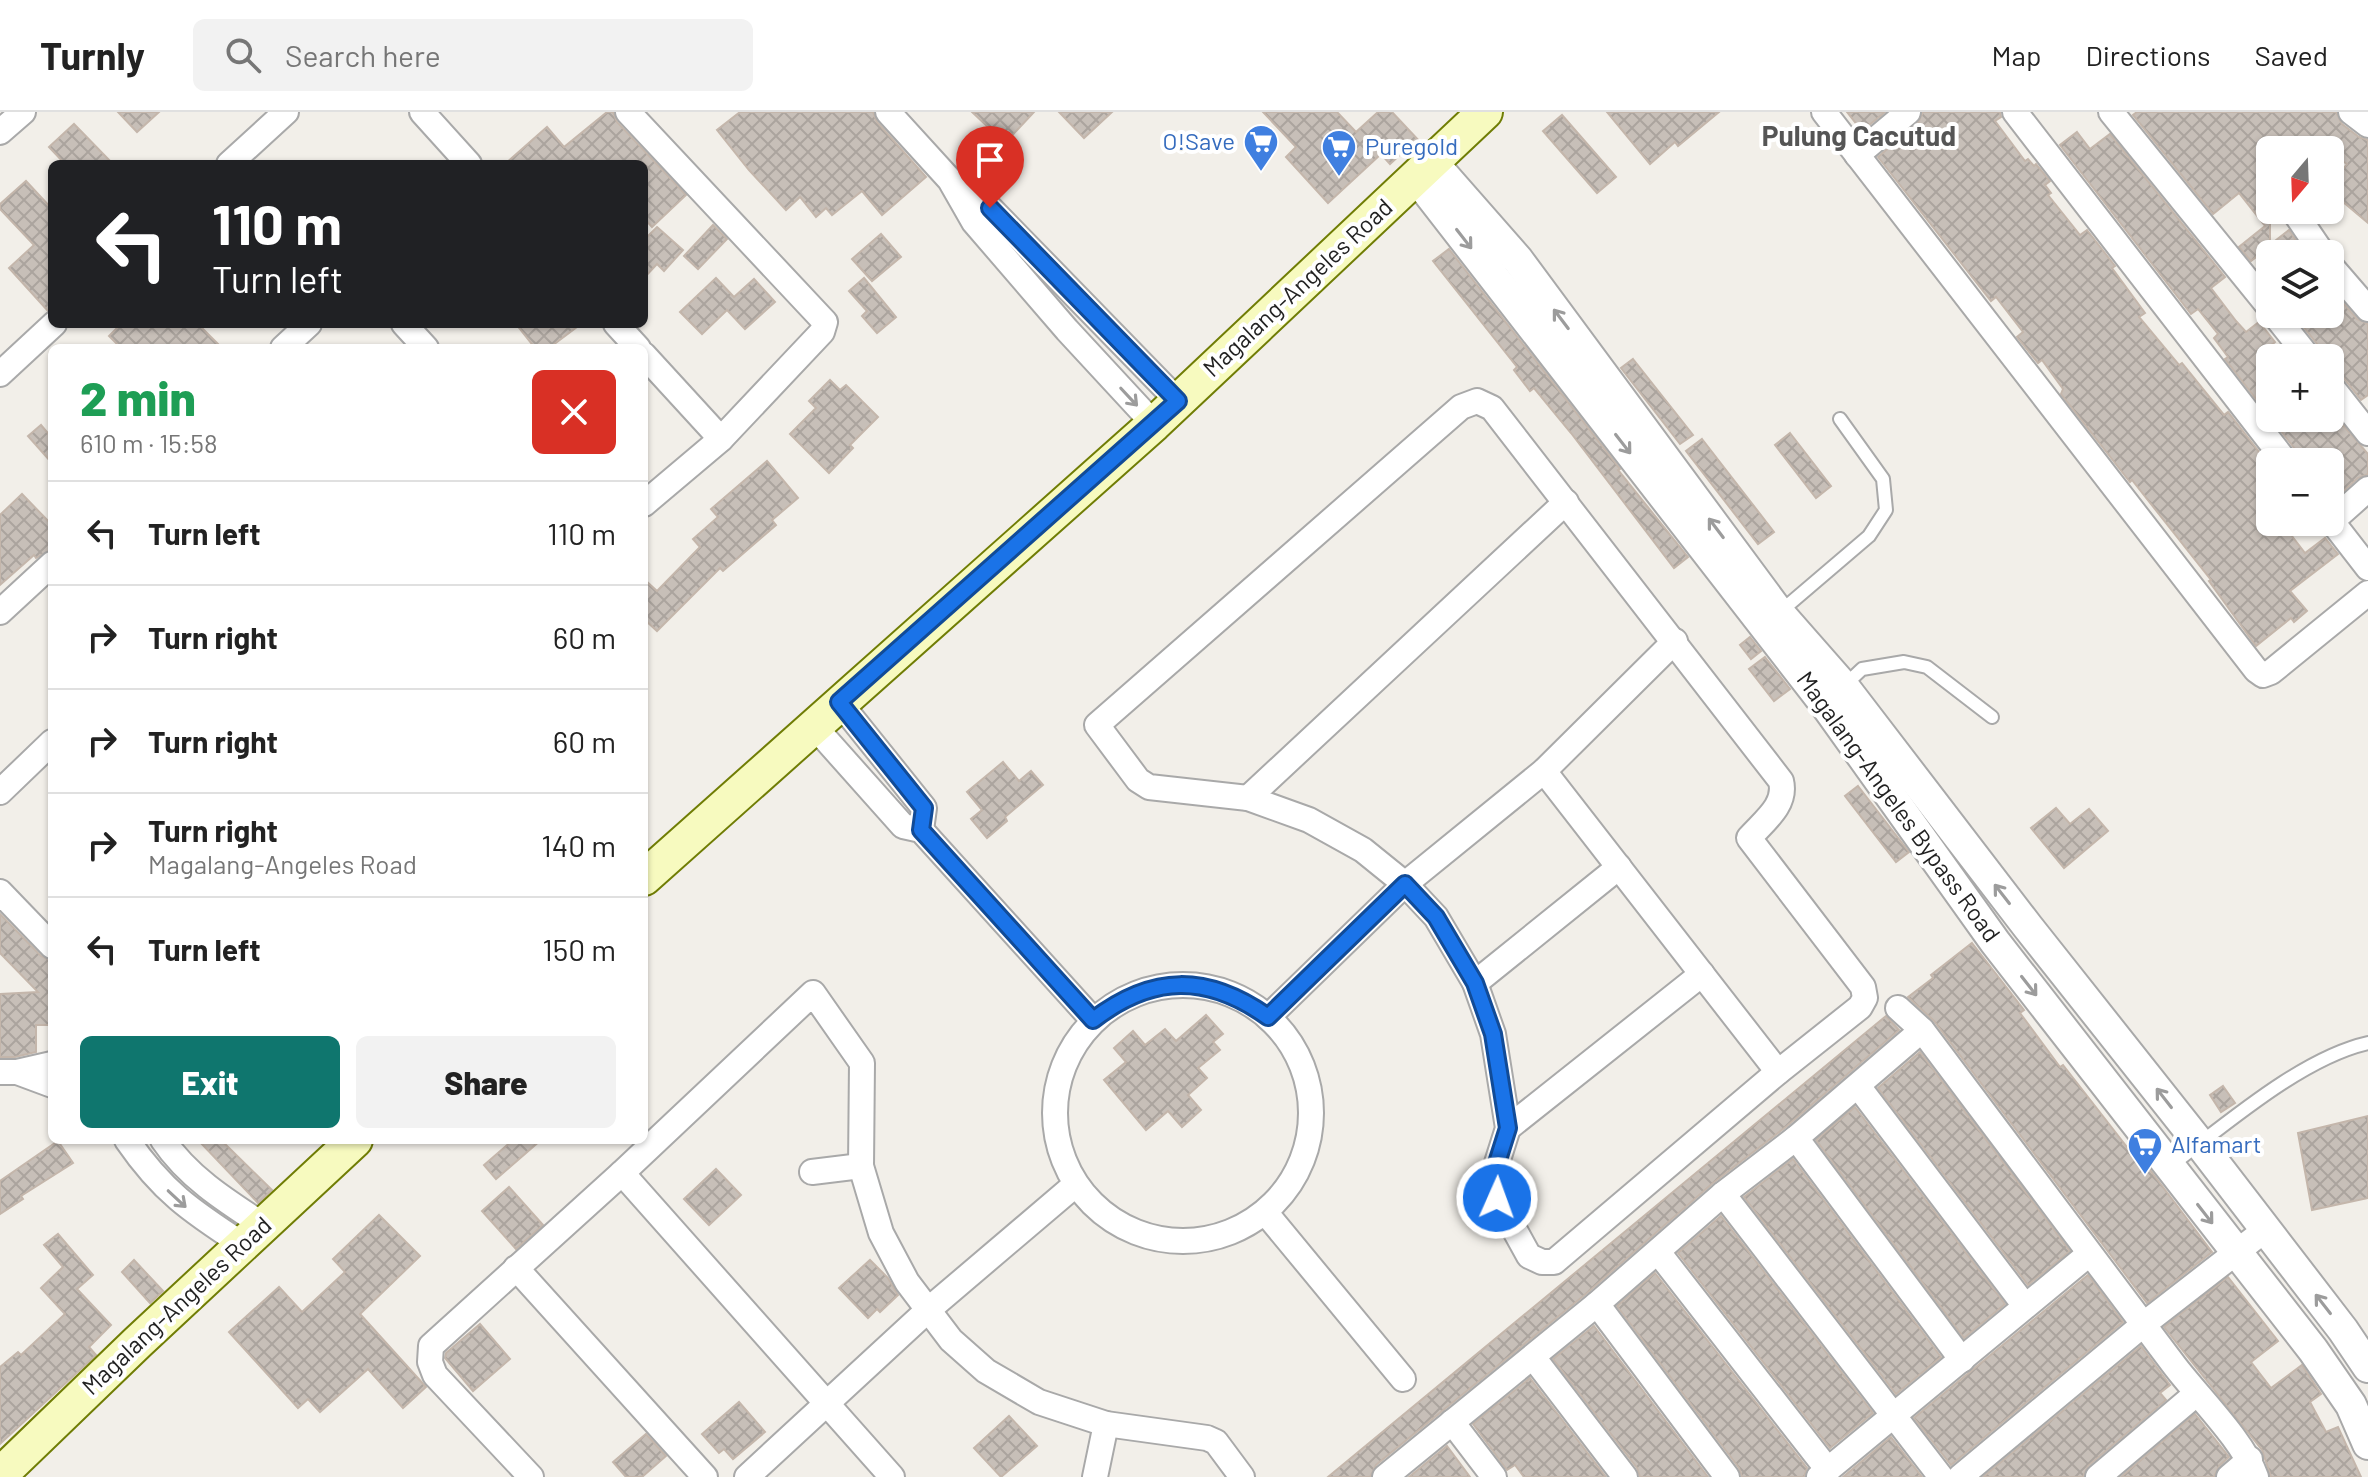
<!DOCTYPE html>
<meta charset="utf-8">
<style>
body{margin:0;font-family:Barlow,sans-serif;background:#f2f2f2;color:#222;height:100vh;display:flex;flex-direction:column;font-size:30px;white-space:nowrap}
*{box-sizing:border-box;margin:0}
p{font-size:26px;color:#767676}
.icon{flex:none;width:44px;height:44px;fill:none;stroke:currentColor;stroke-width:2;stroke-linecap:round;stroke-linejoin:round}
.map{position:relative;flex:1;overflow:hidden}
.side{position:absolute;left:48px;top:232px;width:600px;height:800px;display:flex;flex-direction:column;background:#fff;border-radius:12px;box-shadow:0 2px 6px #0004}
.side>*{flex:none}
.hud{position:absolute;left:48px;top:48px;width:600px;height:168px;border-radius:12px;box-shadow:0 2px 6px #0004;background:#202124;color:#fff;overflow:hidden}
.needle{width:52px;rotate:199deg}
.buttons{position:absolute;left:2256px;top:24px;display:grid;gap:16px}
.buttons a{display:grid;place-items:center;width:88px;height:88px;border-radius:12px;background:#fff;box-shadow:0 2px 6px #0004;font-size:40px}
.pin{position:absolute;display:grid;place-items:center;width:68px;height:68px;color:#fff;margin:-82px -34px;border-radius:50% 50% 50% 0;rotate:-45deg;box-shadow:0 0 8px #0007}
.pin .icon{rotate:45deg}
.me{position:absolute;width:88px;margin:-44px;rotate:2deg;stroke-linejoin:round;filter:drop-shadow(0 0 6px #0008)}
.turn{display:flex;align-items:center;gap:28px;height:168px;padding:0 32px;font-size:36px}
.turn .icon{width:104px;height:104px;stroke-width:2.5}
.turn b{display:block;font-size:56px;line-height:68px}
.round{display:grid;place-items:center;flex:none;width:84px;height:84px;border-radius:12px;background:#f2f2f2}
.headline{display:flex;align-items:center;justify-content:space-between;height:136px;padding:0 32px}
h1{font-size:48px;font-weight:800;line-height:60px;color:#1e9e55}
.button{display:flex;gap:16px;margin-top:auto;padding:16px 32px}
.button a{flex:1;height:92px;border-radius:12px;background:#0f766e;color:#fff;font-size:32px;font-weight:800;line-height:92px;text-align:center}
.button a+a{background:#f2f2f2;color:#222}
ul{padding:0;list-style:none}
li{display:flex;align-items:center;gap:24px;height:104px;padding:0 32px;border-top:2px solid #e0e0e0}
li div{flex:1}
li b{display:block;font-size:30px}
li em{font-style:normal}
header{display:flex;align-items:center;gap:48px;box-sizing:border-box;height:112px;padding:0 40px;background:#fff;border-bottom:2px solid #e0e0e0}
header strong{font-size:38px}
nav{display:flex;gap:44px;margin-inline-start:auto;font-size:28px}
.search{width:560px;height:72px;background:#f2f2f2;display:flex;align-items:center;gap:20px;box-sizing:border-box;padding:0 28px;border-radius:12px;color:#767676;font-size:30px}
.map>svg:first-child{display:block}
.building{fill:url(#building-cross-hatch);stroke:#c4b6ab;stroke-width:2}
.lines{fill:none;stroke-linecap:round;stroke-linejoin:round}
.service-casing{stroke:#a9a9a9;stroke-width:16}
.minor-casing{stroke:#a9a9a9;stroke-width:28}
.tertiary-casing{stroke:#a9a9a9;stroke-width:34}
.secondary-casing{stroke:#707d05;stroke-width:38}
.service{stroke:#fff;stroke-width:12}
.minor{stroke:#fff;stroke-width:24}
.tertiary{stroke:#fff;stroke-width:30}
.secondary{stroke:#f7fabf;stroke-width:34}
.oneway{stroke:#9c9c9c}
.route-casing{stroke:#114b97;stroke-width:20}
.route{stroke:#1a73e8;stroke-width:14}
.labels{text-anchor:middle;stroke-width:8;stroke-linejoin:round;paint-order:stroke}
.shop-label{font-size:24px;fill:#366cbe;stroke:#fff;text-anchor:start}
.street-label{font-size:24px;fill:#222;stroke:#fff}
.quarter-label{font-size:28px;font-weight:bold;fill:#555;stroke:#fff}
</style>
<header>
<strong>Turnly</strong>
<div class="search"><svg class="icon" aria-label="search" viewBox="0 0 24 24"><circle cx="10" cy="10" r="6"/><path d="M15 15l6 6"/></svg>Search here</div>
<nav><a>Map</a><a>Directions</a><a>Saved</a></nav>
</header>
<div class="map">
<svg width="2368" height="1365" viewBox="0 0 2368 1365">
<defs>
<pattern id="building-cross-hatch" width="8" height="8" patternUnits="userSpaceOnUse" patternTransform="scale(2)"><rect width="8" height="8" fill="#c7bfb8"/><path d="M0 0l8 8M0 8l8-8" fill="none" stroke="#aba49e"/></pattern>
</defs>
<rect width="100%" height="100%" fill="#f2efe9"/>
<g class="building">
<path d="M118,0H159L137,20Z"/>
<path d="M607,0H613L617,10L686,83L652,115L644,106V52H505L547,15L564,35Z"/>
<path d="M740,0H873L877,10L926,65L882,103L862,79L832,103L826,96L816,105L800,85L786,98L749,58L717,18Z"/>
<path d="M972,0H1034L1005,31Z"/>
<path d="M1059,0H1112L1084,26Z"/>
<path d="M1263,0H1337L1356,20L1378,0H1392L1422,32L1407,46L1402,41L1390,52L1381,42L1328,91L1286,45L1296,35Z"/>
<path d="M1607,0H1719L1678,34L1675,30L1650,52Z"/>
<path d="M1847,0H1885L1862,19Z"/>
<path d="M1923,0H2000L2001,5L1995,9L2025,49L2028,47L2034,54L2036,52L2050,69L2045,73L2051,81L2048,83L2080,123L2087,118L2115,154L2112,156L2145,201L2139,205L2179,253L2182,251L2224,303L2228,300L2270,354V410H2281L2305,441L2325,426L2338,442L2290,479L2307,499L2294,510L2291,506L2256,534L2209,469L2211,468L2132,368L2130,370L2061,282L2063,277L2042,248L2038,251L2017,225L2023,220L1996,185L1991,189L1878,45L1918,11Z"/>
<path d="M2137,0H2336L2342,12L2359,25L2368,28V111L2330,79V74L2347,52L2330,41V38H2270V134L2251,149L2239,135L2265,114L2239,81L2213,102L2133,3Z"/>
<path d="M1562,3L1616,65L1597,81L1543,19Z"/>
<path d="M74,12L113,52H65L49,35Z"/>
<path d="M2077,20L2090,37L2110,22L2225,165L2211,176L2236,209L2246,220L2259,210L2275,230L2259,243L2270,258V305L2225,247L2228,245L2214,226L2218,222L2198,197L2191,202L2060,33Z"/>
<path d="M26,69L52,97V197L48,199L9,156L34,133L0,97V92Z"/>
<path d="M713,113L727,127L698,157L684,144Z"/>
<path d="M657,115L683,138L664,159L657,152L644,166V128Z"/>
<path d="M2289,118L2305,142H2285L2275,129Z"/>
<path d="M881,122L901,145L872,169L852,147Z"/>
<path d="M1449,137L1620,357L1618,358L1688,445L1674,456L1571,321L1534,276L1530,279L1514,258L1517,255L1433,149Z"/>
<path d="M716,166L734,185L754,167L775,190L745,217L727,198L702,222L680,200Z"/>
<path d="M864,166L896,205L877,221L862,204L867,199L849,179Z"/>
<path d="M2338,185L2357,207L2368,212V283L2361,288L2342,264L2331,258L2330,246H2324L2321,237L2298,208L2309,202H2330V190Z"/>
<path d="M121,212H198L222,236H121L109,224Z"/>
<path d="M516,212H581L549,236H535Z"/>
<path d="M1633,247L1693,323L1680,332L1621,256Z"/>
<path d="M830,268L840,278L846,273L878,305L850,333L853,336L829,361L790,322L816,296L809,289Z"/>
<path d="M2271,306H2337L2368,342V362L2358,366L2330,391V350H2301L2298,341Z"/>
<path d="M41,313L52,326V351L28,324Z"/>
<path d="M1790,321L1831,374L1816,386L1775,333Z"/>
<path d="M1702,327L1774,420L1758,432L1686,339Z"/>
<path d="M767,349L798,386L772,408L776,413L723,459L720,456L657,519L644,507V467L657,479L700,435L693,427L718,405L711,397Z"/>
<path d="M22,382L52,413V437L36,446L34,443L0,473V403Z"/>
<path d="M1750,525L1761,539L1751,547L1740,533Z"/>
<path d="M1765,545L1790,577L1774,589L1749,557Z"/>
<path d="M1003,650L1019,669L1031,659L1043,673L1005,705L1007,709L987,726L971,707L982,698L967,680Z"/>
<path d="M1858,674L1909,740L1896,750L1845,684Z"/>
<path d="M2056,696L2070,712L2089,697L2108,719L2064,756L2031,716Z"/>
<path d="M0,802L41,844L52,849V913H36V940L15,945H0V882L38,880L0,841Z"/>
<path d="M1972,831L2024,898L2020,901L2060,955L2063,953L2141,1053L2144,1050L2212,1140L2147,1191L1934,909L1908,885L1933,866L1931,863Z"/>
<path d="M1206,903L1223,922L1213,930L1220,938L1198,956L1207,966L1188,983L1201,998L1182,1015L1168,999L1146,1018L1104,968L1126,950L1114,936L1133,919L1145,933L1165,917L1176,929Z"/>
<path d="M1886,904L1899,918L1787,1014L1713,1071L1587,1181L1376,1353L1370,1365H1328Z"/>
<path d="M1920,940L2070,1139L2028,1173L1878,976Z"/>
<path d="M2223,974L2235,991L2221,1000L2210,983Z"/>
<path d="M1855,995L2005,1192L1964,1226L1816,1028Z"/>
<path d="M2368,1004V1086L2312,1098L2298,1021Z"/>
<path d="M198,1028H221L272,1078L258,1091Z"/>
<path d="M513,1028H541L496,1067L484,1053Z"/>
<path d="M58,1029L73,1051L21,1084L23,1087L0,1102V1069Z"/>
<path d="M1793,1047L1941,1245L1896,1282L1744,1085Z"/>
<path d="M716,1057L741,1083L709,1113L684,1087Z"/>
<path d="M509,1075L543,1113L516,1137L482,1099Z"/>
<path d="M379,1103L420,1144L360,1202L426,1275L403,1296L368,1257L320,1300L308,1287L298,1296L229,1220L279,1175L302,1200L345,1160L333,1147Z"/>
<path d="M1721,1104L1873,1301L1830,1336L1678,1141Z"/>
<path d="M58,1122L93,1163L77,1177L111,1213L89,1235L96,1243L0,1332V1255L18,1240L21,1243L65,1202L41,1176L63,1155L44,1133Z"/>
<path d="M134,1148L163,1179L150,1191L122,1160Z"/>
<path d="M870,1148L888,1166L898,1183L880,1200L877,1197L868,1206L839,1176Z"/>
<path d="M1655,1161L1807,1356L1804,1365H1742L1739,1356L1617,1194Z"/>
<path d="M2088,1163L2123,1210L1951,1353L1914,1306Z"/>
<path d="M2228,1165L2278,1229L2251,1250L2271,1276L2302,1253L2321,1282L2310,1290L2326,1320L2338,1315L2361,1365H2271L2262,1338L2164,1215Z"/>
<path d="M480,1212L510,1247L473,1279L445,1246L446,1241Z"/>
<path d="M1594,1214L1708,1365H1640L1637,1356L1553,1247Z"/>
<path d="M2141,1234L2170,1273L2160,1281L2166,1288L2088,1354L2083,1365H1983Z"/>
<path d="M1530,1266L1606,1365H1524L1515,1353L1507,1358L1473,1312Z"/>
<path d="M739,1290L765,1320L733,1347L724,1337L719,1341L702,1322Z"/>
<path d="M2195,1302L2229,1345L2219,1354L2214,1365H2121Z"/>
<path d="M1009,1304L1037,1334L1001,1365L974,1336Z"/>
<path d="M646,1322L666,1344L642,1365H626L613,1350Z"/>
<path d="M1891,1325L1922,1365H1843Z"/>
<path d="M1447,1334L1470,1365H1409Z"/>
</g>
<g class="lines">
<defs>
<g id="service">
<path d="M1780,500L1869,424L1886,398L1883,367L1840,307"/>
<path d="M1844,574L1862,557L1904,550L1927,555L1992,605"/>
<path d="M2169,1055C2224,1014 2301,946 2368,931"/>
</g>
<g id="minor">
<path d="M422,0L469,52"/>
<path d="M628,0L825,210L822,220L721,327L644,392"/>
<path d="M888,0L950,68L974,110L1067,218L1154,312"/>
<path d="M1824,0L2256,558L2263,563L2271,560L2368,481"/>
<path d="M2015,0L2286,350"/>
<path d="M2111,0L2270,196"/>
<path d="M2351,0L2368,13"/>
<path d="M0,20L23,0"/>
<path d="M1857,43L1908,0"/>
<path d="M229,52L286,0"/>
<path d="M955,72L990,96L1178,289"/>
<path d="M2293,98L2323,142"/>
<path d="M2330,153L2368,197"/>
<path d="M2274,202L2309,246"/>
<path d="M404,212L426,236"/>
<path d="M616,212L638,236"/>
<path d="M283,236L309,212"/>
<path d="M644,243L721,327"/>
<path d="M0,262L54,212"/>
<path d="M2330,273L2368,321"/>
<path d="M1477,289L1492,296L1781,669C1787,693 1764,709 1749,726L1863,875L1865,886L1860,895L1778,960L1554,1150H1542L1529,1144L1497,1086L1494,1070L1496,1054L1508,1016L1493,922L1475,871L1436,805L1405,772L1363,738L1309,708L1248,686L1149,675L1138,668L1097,613L1461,295Z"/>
<path d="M2330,407L2368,456"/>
<path d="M2332,409L2368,377"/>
<path d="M0,500L52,452"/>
<path d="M839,590L924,696L921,718"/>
<path d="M813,613L903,714L921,718L1093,908"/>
<path d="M1544,659L1778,960"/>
<path d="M0,680L52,630"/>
<path d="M1248,686L1566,390"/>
<path d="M0,780L52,834"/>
<path d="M1475,871L1619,755"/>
<circle cx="1183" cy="1001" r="128"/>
<path d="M1898,896L1922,918C2006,1030 2091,1141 2174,1253C2199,1286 2243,1328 2256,1365"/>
<path d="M1268,905L1405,772L1544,659L1675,529"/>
<path d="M0,960H17L52,952"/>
<path d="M17,960L52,973"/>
<path d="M1858,974L2025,1194"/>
<path d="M1508,1016L1702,862"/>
<path d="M1796,1026L1962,1248"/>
<path d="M127,1028C162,1079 191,1099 242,1132"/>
<path d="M163,1028C188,1065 226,1089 263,1113"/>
<path d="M812,1060L861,1054"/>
<path d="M622,1061L892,1365"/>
<path d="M1723,1082L1941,1365"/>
<path d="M1265,1100L1403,1267"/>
<path d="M1658,1140L1828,1358"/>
<path d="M516,1156L705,1365"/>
<path d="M1597,1192L1727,1365"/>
<path d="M1533,1245L1625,1365"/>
<path d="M1452,1310L1494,1365"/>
<path d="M531,1365L435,1263L430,1250L431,1234L622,1061L813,881L862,951L861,1054L881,1121L907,1170L951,1228L986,1259L1039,1290L1106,1312L1207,1326L1216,1330L1242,1365"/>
<path d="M747,1365L928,1198L1075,1073"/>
<path d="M1095,1365L1106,1312"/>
<path d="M1385,1365L1597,1192L1723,1082L1796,1026L1922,918"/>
<path d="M1819,1365L2089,1142"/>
<path d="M1960,1365L2144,1212L2265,1118"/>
<path d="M2098,1365L2196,1282"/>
<path d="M2229,1365L2250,1347"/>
</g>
<g id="tertiary">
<path d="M1432,50L1518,148L1779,501L1844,575L2028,815L2200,1032L2343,1218L2368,1255"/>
<path d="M1416,65L1825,592L1995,830L2313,1238L2351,1293L2368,1332"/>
</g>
<g id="secondary">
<path d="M644,766L1154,312L1485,0"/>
<path d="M0,1363L138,1230L355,1028"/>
</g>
</defs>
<use href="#service" class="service-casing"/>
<use href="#minor" class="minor-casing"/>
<use href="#tertiary" class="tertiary-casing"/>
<use href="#secondary" class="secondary-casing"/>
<use href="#service" class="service"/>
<use href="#minor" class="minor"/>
<use href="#tertiary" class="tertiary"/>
<use href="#secondary" class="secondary"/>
</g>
<defs><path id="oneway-shaft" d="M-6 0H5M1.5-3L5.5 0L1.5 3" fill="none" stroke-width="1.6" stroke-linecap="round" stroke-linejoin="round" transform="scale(2)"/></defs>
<g class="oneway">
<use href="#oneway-shaft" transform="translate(1464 127) rotate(52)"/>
<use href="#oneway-shaft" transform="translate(1561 207) rotate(-127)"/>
<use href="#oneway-shaft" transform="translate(1129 285) rotate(47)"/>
<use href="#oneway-shaft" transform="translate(1623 332) rotate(52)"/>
<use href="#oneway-shaft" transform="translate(1716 416) rotate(-127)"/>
<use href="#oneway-shaft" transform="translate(2002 782) rotate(-128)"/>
<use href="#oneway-shaft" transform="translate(2029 874) rotate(52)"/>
<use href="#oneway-shaft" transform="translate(2164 986) rotate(-128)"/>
<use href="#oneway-shaft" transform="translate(177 1087) rotate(43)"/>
<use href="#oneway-shaft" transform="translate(2205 1102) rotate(52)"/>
<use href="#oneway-shaft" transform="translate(2323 1192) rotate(-128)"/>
</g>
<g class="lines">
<defs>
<path id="route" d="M990,96L1178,289L839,590L924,696L921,718L1093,908C1153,862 1207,862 1268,905L1405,772L1436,805L1475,871L1493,922L1508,1016L1496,1054L1494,1070L1497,1086"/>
</defs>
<use href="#route" class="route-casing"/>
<use href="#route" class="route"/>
</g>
<defs>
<symbol id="supermarket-pin" viewBox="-11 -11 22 30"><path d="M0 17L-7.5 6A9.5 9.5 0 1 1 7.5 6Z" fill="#3f7fe0" stroke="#fff"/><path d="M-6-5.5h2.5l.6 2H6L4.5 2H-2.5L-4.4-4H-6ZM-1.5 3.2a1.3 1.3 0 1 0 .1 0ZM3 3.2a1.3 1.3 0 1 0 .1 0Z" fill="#fff"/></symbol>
</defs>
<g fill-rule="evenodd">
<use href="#supermarket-pin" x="1241" y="10" width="40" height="54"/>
<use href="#supermarket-pin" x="1319" y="15" width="40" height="54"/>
<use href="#supermarket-pin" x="2125" y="1013" width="40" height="54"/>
</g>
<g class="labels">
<g class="shop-label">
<text x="1235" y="38" text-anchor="end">O!Save</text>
<text x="1365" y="43">Puregold</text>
<text x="2171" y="1041">Alfamart</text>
</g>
<g class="street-label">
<text transform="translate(1298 176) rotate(-43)" y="8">Magalang-Angeles Road</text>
<text transform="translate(1898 695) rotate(54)" y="8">Magalang-Angeles Bypass Road</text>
<text transform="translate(177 1194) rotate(-43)" y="8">Magalang-Angeles Road</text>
</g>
<g class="quarter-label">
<text x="1859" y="34">Pulung Cacutud</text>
</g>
</g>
</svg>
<div class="buttons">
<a><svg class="needle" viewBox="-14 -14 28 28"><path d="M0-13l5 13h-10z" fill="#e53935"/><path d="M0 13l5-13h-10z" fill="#767676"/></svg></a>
<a><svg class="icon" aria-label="layers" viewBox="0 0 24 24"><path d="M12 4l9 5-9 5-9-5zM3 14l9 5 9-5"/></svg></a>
<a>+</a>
<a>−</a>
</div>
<div class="pin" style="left:990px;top:96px;background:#d93025"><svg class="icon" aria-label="arrive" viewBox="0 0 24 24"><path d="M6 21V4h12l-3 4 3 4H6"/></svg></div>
<svg class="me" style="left:1497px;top:1086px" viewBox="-20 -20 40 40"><circle r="17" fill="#1a73e8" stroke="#fff" stroke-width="3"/><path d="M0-11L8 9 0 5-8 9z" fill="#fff"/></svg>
<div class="hud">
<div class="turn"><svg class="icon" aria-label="left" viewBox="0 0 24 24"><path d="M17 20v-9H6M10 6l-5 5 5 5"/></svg><div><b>110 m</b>Turn left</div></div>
</div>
<section class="side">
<div class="headline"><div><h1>2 min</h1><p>610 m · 15:58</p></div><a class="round" style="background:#d93025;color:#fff"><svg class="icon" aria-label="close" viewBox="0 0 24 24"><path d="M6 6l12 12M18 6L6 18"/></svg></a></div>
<ul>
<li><svg class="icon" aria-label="left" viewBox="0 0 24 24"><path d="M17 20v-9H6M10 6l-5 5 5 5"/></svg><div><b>Turn left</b></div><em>110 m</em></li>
<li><svg class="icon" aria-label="right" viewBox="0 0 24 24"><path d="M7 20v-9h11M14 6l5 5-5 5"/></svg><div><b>Turn right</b></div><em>60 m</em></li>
<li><svg class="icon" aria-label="right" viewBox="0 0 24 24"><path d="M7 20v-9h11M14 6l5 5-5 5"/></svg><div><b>Turn right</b></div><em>60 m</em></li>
<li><svg class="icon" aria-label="right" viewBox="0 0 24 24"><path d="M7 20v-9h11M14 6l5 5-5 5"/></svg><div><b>Turn right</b><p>Magalang-Angeles Road</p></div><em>140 m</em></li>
<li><svg class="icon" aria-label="left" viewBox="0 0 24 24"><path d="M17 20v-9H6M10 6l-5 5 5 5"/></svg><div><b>Turn left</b></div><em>150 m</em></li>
</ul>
<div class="button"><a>Exit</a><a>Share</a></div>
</section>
</div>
